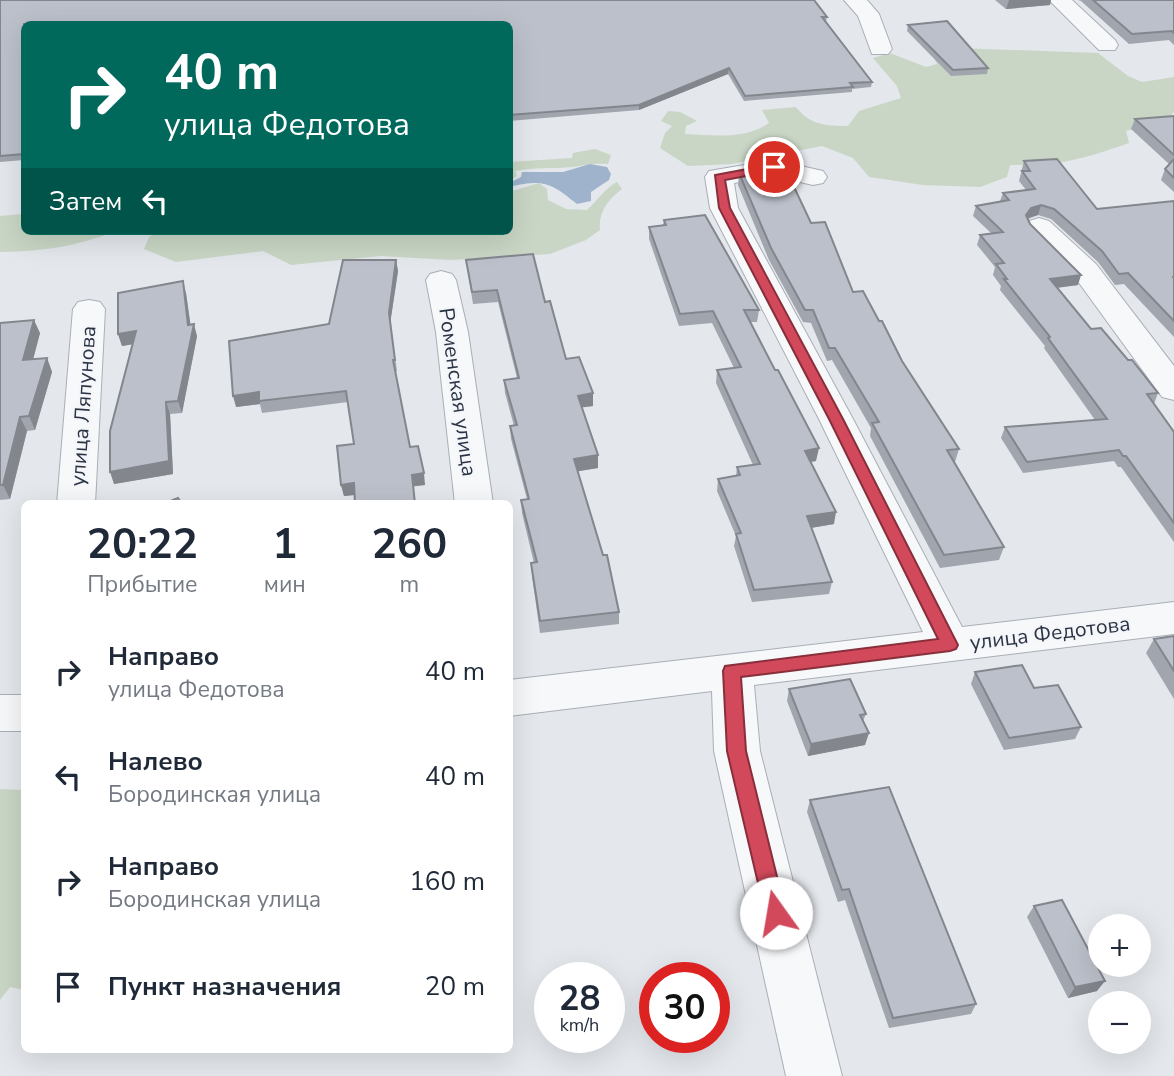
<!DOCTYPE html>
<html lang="ru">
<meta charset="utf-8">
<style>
body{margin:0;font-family:"Nunito Sans",sans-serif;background:#f2f2f3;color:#1f2937;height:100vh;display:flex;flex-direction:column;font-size:26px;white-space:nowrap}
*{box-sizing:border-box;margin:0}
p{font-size:23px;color:#747a83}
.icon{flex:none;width:38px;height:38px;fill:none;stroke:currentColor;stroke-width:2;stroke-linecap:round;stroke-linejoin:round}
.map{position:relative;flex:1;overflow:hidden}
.side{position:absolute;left:21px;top:500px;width:492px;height:553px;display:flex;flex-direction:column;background:#fff;border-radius:10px;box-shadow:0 7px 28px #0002}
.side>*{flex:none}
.top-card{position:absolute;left:21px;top:21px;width:492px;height:214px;border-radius:10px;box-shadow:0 7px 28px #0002;background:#00695c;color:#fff;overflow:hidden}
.tools{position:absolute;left:1088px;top:914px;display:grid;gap:14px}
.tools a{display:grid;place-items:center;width:63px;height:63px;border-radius:50%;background:#fff;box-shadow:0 7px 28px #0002;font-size:35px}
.speed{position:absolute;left:534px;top:962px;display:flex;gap:14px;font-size:35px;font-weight:700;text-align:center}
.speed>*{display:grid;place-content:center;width:91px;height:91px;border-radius:50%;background:#fff;box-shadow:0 7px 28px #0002;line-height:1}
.speed small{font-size:18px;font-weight:400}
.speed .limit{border:10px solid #d22;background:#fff;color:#111}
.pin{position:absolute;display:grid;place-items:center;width:60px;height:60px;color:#fff;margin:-30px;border:4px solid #fff;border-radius:50%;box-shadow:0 2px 7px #0007}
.me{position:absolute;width:77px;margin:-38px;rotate:347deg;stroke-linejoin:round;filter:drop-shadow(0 0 5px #0008)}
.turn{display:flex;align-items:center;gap:24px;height:147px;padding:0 28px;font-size:32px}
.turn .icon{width:91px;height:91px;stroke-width:2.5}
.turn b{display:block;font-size:49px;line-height:60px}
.then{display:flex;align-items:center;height:66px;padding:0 28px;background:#0003;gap:14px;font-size:26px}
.eta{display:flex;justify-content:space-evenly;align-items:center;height:119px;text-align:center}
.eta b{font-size:42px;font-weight:700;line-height:49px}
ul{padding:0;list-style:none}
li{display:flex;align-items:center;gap:21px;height:105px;padding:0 28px}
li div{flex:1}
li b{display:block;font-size:26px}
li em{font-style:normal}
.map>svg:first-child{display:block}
.green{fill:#c9d6c5}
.water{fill:#9fb4cc}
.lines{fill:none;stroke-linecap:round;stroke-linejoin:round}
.street-casing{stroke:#a9aeb7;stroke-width:2}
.street{fill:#f7f8fa;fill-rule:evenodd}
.wall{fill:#a1a5ae}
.shaded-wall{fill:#83868d}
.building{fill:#bbc0ca;stroke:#83868d;stroke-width:2}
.route{fill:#d1495b;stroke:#882f3b;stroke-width:2}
.labels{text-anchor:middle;stroke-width:5;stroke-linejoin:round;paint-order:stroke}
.street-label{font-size:21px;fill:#2b3445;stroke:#f4f6f9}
</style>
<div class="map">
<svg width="1174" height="1076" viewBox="0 0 1174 1076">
<rect width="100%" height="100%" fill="#e4e7ec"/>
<g class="green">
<path d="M956,48L1098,53L1128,76L1142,82L1174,77V112L1167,119L1126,131L1129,143C1081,160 1061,165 1010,165L1007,177L980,187L923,185L869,177L853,158L822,146L732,164L688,166L660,148L665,133L672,126L661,121L668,111L680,112L697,121L686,126L685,134C713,135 745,140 769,123L762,110L796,107C810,125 826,126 848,126L859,111L901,98L897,86L873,58L890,53L926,67L937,64L932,54Z"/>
<path d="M595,149L611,155L608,164C595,163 586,165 573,167C554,169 535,167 515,171L517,176L509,181V162L572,158L573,153Z"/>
<path d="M617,182L622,189C608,200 598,212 600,230L586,240L550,254L451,260L381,256L291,265L263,251L176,262L144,249L149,237L158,231H509V192L539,183L547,189L548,200L566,209L587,210C598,200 604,189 617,182Z"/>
<path d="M24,214V231H116C79,246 40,252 0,252V216Z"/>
<path d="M0,789L24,790V990L10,987L0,1000Z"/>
</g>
<path class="water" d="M590,164L607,167L611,174L609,180L591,192V201L577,204C550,182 543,179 509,187V183L521,177L522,172H563Z"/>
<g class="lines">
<defs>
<g id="street">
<path d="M844,0H867L879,14L892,49L888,54H872L858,16Z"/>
<path d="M1049,0H1072L1115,40L1118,45L1115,50H1099Z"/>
<path d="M774,160L823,171L827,177L823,183L813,185L774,176L734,183L738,208L853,419L962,627L1174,602V634L754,685L760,751L842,1076H786L714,751L712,691L509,716V680L923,632L819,419L710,208L705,177L709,171Z"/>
<path d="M1039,218L1049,221L1096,264L1174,366V400L1162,397L1074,276L1029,233L1025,227L1029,221Z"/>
<path d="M441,271L452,274L456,280L468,332L493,504H455L436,332L426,280L430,274Z"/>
<path d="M89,300L100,302L105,309L95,504H57L73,309L78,302Z"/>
<rect x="0" y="695" width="24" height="36"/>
</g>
</defs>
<use href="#street" class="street-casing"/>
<use href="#street" class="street"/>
</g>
<g class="wall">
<path d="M0,0L827,17L826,22L872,82L871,87L852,89V92L744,101L728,74L639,110L509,121V24H24V160L0,162Z"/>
<path d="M995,0H1051L1050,5L1006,9Z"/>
<path d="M1078,0H1174V45L1169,40L1129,44L1081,1Z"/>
<path d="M908,25L988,68L987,74L951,76L907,31Z"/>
<path d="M1174,116V192L1161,180L1165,169L1169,164L1131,129L1135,119Z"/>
<path d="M1024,161L1097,209L1174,201V337L1124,284L1115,285L1098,262L1051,219L1038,215L1028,219L1030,224L1078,285L1057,288L1091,329L1128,360L1158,393L1154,404L1174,432V542L1121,467H1118L1114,461L1023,473L1001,438L1005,427L1095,420L1044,348L1045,346L1000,290L1001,286L993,275L995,267L977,245L980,235L991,233L973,216L976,206L1000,201L1003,193L1026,190L1019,181Z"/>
<path d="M739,173L811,223L853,292L902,361L959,449L955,462H954L1004,547L999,560L940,568L870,436L871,428L832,360L827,361L811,323L803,322L769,260L738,185Z"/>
<path d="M664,220L759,310L757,322H750L816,461L811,462L834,524L811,528L832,582L829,594L752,602L734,546L736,536L717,491L718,479L736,476L737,467L753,465L716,383L717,370L734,368L712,323L679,326L649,239V227L663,225Z"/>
<path d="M396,260L398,271L390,324L397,371L395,372L410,447L425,485L344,496L341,485L354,444L348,402L262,413L260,404L236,407L329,324Z"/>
<path d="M466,260L545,302L566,359L593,393V406L582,407L598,468L577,471L619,612V624L540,633L532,576L531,563H534L522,513L521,500L527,499L511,439L510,426H514L505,393L504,380L517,378L498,302L473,304Z"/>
<path d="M186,293L190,324L197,336L182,413L170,414L173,474L114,484L133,344L122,346L118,334Z"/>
<path d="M0,323L40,333L33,360L47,358L52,372L35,430L27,431L10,499L0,500Z"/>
<path d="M1174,636V699L1146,653L1154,639Z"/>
<path d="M975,672L1034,688L1081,727L1075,739L1004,750L971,684Z"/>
<path d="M789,689L866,714L863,721L865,745L808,756L787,701Z"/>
<path d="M810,800L976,1004L971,1014L889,1028L845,900L838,902L807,812Z"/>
<path d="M1034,906L1097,991L1068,998L1027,917Z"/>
</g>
<g class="shaded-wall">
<path d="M1009,0H1051L1050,5L1006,9Z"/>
<path d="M729,68L728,74L639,110V105Z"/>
<path d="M1041,205L1038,215L1028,218L1023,226L1026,215L1031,208Z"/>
<path d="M396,260L398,271L390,324L397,371L389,313Z"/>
<path d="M1081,275L1078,285L1046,289L1050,279Z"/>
<path d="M183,281L186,293L192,335L194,324L197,336L182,413L178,401Z"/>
<path d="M34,320L40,333L29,374L23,360Z"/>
<path d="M136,331L140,343L122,346L118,334Z"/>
<path d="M47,358L52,372L35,430L29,416Z"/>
<path d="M259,392L260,404L236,407L233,396Z"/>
<path d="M593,393V406L578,408V396Z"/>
<path d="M166,402L170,414L173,474L114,484L110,472Z"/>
<path d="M20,417L27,431L10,499L3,485Z"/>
<path d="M819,448L816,461L803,463L805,451Z"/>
<path d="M598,455V468L574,472V459Z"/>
<path d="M424,473L425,485L413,486L412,475Z"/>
<path d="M354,483L356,495L344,496L341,485Z"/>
<path d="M836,512L834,524L804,529L807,516Z"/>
<path d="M869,733L865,745L808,756L811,744Z"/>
<path d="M1105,981L1097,991L1068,998L1075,987Z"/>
</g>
<g class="building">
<path d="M0,0H814L827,17H822L872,82L850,83L853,87L745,96L729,68L639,105L509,115V24H24V154L0,156Z"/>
<path d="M1093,0H1174V33L1172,31L1132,34Z"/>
<path d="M947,21L988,68L953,70L908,25Z"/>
<path d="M1174,116V155L1135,119Z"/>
<path d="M1057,159L1097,209L1174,201V276L1173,277L1174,278V321L1128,273L1119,274L1102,251L1054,209L1041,205L1031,208L1026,215L1030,224L1081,275L1050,279L1091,329L1101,328L1128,360H1132L1158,393L1147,394L1174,432V523L1126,456H1123L1119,450L1027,462L1005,427L1107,419L1048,338L1050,337L1004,279H1007L996,264L1004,263L980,235L1003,232L976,206L1009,200L1003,193L1035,189L1022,171H1030L1024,161Z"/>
<path d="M1174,159V178L1165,169Z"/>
<path d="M786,170L811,223L825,222L853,292L863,291L879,321H882L902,361L959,449L947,450L1004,547L944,555L872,423L879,422L835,348H829L813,310H805L771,248L739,173Z"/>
<path d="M705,215L759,310H744L775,370H778L819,448L805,451L836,512L807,516L832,582L754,590L736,534L741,533L718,479L740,475L737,467L760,464L717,370L741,367L713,311L680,314L649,227L666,225L664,220Z"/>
<path d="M533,254L545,302L550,301L566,359L579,357L593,393L578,396L598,455L574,459L603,555H607L619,612L540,621L531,563L537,562L521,500L529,499L510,426L517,425L504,380L519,378L497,290L472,292L466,260Z"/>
<path d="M343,260H396L389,313L395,360H393L410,447L418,446L424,473L412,475L415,504H355L354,483L341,485L337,446L354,444L346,391L259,401V392L233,396L229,341L329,324Z"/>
<path d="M183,281L188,325L194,324L178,401L166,402L169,461L110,472V431L136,331L118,334V293Z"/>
<path d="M34,320L23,360L47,358L29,416L20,417L3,485H0V323Z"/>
<path d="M178,498L182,504H163Z"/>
<path d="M1174,636V671L1154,639Z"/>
<path d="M1022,665L1034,688L1058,685L1081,727L1009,738L975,672Z"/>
<path d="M850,679L866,714L860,715L869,733L811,744L789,689Z"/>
<path d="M889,787L976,1004L893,1018L849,889L842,890L810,800Z"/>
<path d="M1062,900L1105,981L1075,987L1034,906Z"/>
</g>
<path class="route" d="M774,164L780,167L778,170L725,180L730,208L843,419L958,645L956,649L950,651L741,677L746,751L786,913L783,920L776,923L768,920L765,913L727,751L723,671L725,666L938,639L829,419L719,208L715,175Z"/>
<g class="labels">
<g class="street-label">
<text transform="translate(458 392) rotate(82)" y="7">Роменская улица</text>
<text transform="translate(83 406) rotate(-86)" y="7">улица Ляпунова</text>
<text transform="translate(1050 633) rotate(-7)" y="7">улица Федотова</text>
</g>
</g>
</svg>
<div class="tools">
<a>+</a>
<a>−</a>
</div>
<div class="speed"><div>28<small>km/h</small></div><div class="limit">30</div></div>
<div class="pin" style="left:774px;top:167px;background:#d93025"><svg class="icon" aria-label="arrive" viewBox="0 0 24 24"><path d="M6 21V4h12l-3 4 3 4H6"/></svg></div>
<svg class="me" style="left:776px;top:913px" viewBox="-20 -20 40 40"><circle r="19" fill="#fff"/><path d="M0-13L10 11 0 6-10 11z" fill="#d1495b"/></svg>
<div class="top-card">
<div class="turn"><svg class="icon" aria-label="right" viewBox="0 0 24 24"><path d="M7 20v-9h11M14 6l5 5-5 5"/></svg><div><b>40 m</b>улица Федотова</div></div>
<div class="then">Затем<svg class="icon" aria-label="left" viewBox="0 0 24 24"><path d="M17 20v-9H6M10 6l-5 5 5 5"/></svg></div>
</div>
<section class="side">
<div class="eta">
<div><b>20:22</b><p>Прибытие</p></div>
<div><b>1</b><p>мин</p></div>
<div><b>260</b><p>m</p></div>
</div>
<ul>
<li><svg class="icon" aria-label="right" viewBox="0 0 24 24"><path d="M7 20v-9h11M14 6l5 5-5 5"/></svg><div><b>Направо</b><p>улица Федотова</p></div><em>40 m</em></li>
<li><svg class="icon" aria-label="left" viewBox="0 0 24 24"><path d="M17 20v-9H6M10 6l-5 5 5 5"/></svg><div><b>Налево</b><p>Бородинская улица</p></div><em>40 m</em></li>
<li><svg class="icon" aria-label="right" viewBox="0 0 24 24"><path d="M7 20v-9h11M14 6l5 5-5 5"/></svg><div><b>Направо</b><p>Бородинская улица</p></div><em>160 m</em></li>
<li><svg class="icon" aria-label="arrive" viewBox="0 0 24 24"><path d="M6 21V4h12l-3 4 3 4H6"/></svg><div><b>Пункт назначения</b></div><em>20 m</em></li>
</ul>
</section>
</div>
